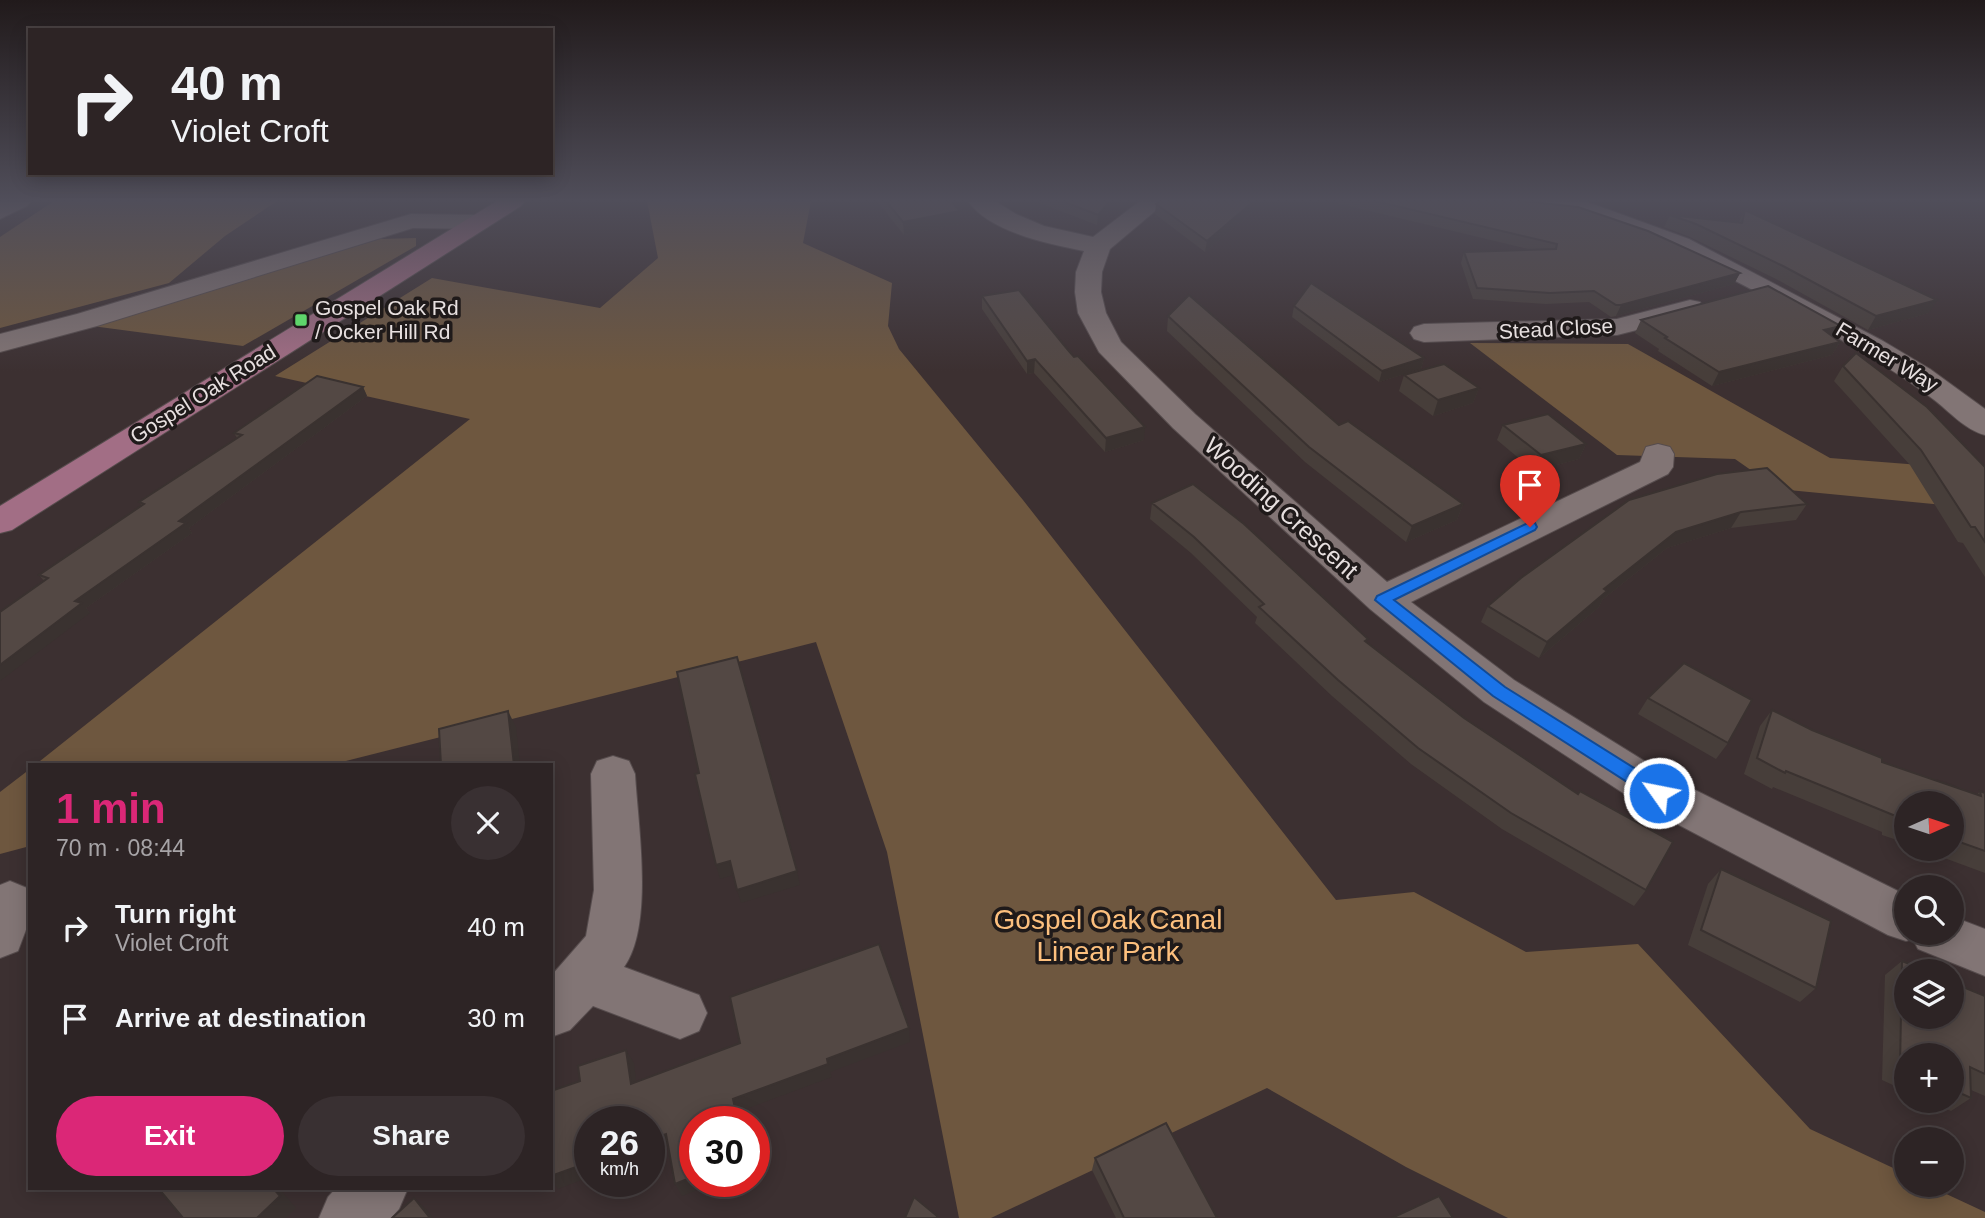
<!DOCTYPE html>
<meta charset="utf-8">
<style>
body{margin:0;font-family:Arial,sans-serif;background:#393032;color:#f1f3f6;height:100vh;display:flex;flex-direction:column;font-size:26px;white-space:nowrap}
*{box-sizing:border-box;margin:0}
p{font-size:23px;color:#a7a4a7}
.icon{flex:none;width:38px;height:38px;fill:none;stroke:currentColor;stroke-width:2;stroke-linecap:round;stroke-linejoin:round}
.map{position:relative;flex:1;overflow:hidden}
.sheet{position:absolute;left:28px;top:763px;width:525px;height:427px;display:flex;flex-direction:column;background:#2d2425;border-radius:0px;box-shadow:0 4px 18px #0003,0 0 0 2px #484142}
.sheet>*{flex:none}
.top-card{position:absolute;left:28px;top:28px;width:525px;height:147px;border-radius:0px;box-shadow:0 4px 18px #0003,0 0 0 2px #484142;background:#2d2425;color:#f1f3f6;overflow:hidden}
.needle{width:46px;rotate:87deg}
.fabs{position:absolute;left:1894px;top:791px;display:grid;gap:14px}
.fabs a{display:grid;place-items:center;width:70px;height:70px;border-radius:50%;background:#2d2425;box-shadow:0 4px 18px #0003,0 0 0 2px #484142;font-size:35px}
.speed{position:absolute;left:574px;top:1106px;display:flex;gap:14px;font-size:35px;font-weight:700;text-align:center}
.speed>*{display:grid;place-content:center;width:91px;height:91px;border-radius:50%;background:#2d2425;box-shadow:0 4px 18px #0003,0 0 0 2px #484142;line-height:1}
.speed small{font-size:18px;font-weight:400}
.speed .limit{border:10px solid #d22;background:#fff;color:#111}
.pin{position:absolute;display:grid;place-items:center;width:60px;height:60px;color:#fff;margin:-72px -30px;border-radius:50% 50% 50% 0;rotate:-45deg;box-shadow:0 0 7px #0007}
.pin .icon{rotate:45deg}
.me{position:absolute;width:77px;margin:-38px;rotate:303deg;stroke-linejoin:round;filter:drop-shadow(0 0 5px #0008)}
.turn{display:flex;align-items:center;gap:24px;height:147px;padding:0 28px;font-size:32px}
.turn .icon{width:91px;height:91px;stroke-width:2.5}
.turn b{display:block;font-size:49px;line-height:60px}
.round{display:grid;place-items:center;flex:none;width:74px;height:74px;border-radius:37px;background:#393032}
.overview{display:flex;align-items:center;justify-content:space-between;height:119px;padding:0 28px}
h1{font-size:42px;font-weight:600;line-height:52px;color:#db2777}
.button{display:flex;gap:14px;margin-top:auto;padding:14px 28px}
.button a{flex:1;height:80px;border-radius:42px;background:#db2777;color:#fff;font-size:28px;font-weight:600;line-height:80px;text-align:center}
.button a+a{background:#393032;color:#f1f3f6}
ul{padding:0;list-style:none}
li{display:flex;align-items:center;gap:21px;height:91px;padding:0 28px}
li div{flex:1}
li b{display:block;font-size:26px}
li em{font-style:normal}
.map>svg:first-child{display:block}
.green{fill:#6e573f}
.lines{fill:none;stroke-linecap:round;stroke-linejoin:round}
.street-casing{stroke:#564c4d;stroke-width:2}
.primary-casing{stroke:#564c4d;stroke-width:2}
.street{fill:#827575;fill-rule:evenodd}
.primary{fill:#a26e85;fill-rule:evenodd}
.wall{fill:#473e3a}
.shaded-wall{fill:#3a3230}
.building{fill:#534844;stroke:#3a3230;stroke-width:2}
.route{fill:#1a73e8;stroke:#114b97;stroke-width:2}
.poi-dot{fill:#5ed56b;stroke:#1f1a1a;stroke-width:2.5}
.labels{text-anchor:middle;stroke-width:7;stroke-linejoin:round;paint-order:stroke}
.far-poi-label{font-size:21px;fill:#e7e0e0;stroke:#1f1a1a;text-anchor:start}
.far-street-label{font-size:21px;fill:#e7e0e0;stroke:#1f1a1a}
.street-label{font-size:24px;fill:#e7e0e0;stroke:#1f1a1a}
.near-park-label{font-size:28px;fill:#fdc07e;stroke:#1f1a1a}
</style>
<div class="map">
<svg width="1985" height="1218" viewBox="0 0 1985 1218">
<rect width="100%" height="100%" fill="#3c3031"/>
<g class="green">
<path d="M54,201H277L225,236L169,283L0,328V237Z"/>
<path d="M647,201H811L803,243L892,283L888,326L899,349L1023,500L1336,900L1414,892L1526,952L1638,944L1810,1129L1906,1174V1185H1927L1985,1212V1218H1508L1406,1167L1267,1088L991,1218H959L887,852L816,642L330,765H35L470,419L275,376L432,278L600,308L658,258Z"/>
<path d="M416,238V246L243,346L92,326L380,239Z"/>
<path d="M1470,343L1628,344L1830,458L1985,470V509L1778,489L1735,459L1617,455Z"/>
<path d="M30,769V846L0,854V792Z"/>
</g>
<g class="lines">
<defs>
<g id="street">
<path d="M31,201L27,206L0,219V202Z"/>
<path d="M968,201H995L1016,214L1044,226L1093,237L1140,201H1167L1110,249L1102,272L1101,292L1106,313L1121,342L1195,414L1387,582L1640,462L1646,447L1658,444L1670,447L1674,454L1673,467L1668,474L1411,602L1514,680L1675,780L1906,895V933H1951V916L1985,929V976L1918,949L1913,939L1906,941L1888,935L1643,806L1484,702L1370,609L1173,428L1099,352L1078,313L1075,292L1076,272L1084,251C1049,244 989,232 968,201Z"/>
<path d="M1539,201H1581L1593,204L1689,239L1883,341L1930,369L1985,409V435C1965,430 1949,411 1933,399C1916,386 1898,374 1880,363C1774,299 1664,236 1543,206Z"/>
<path d="M411,214L479,215L488,217L491,222L488,227L479,229L413,228L97,326L0,352V334L77,314Z"/>
<path d="M1690,300L1700,302L1704,308L1700,314L1617,335L1424,342L1414,339L1410,333L1414,327L1424,324L1617,319Z"/>
<path d="M613,756L629,761L635,774C638,825 654,925 624,967L699,995L707,1013L699,1031L680,1039L593,1006L570,1030L551,1037V976L586,936L594,890L591,774L597,761Z"/>
<path d="M10,881L27,888L30,919L18,951L0,958V885Z"/>
<path d="M336,1188H408L399,1209L391,1218H319L328,1197Z"/>
</g>
<path id="primary" d="M497,201H525L521,206L12,530L0,533V506Z"/>
</defs>
<use href="#street" class="street-casing"/>
<use href="#primary" class="primary-casing"/>
<use href="#street" class="street"/>
<use href="#primary" class="primary"/>
</g>
<g class="wall">
<path d="M877,201H951L960,224L904,235Z"/>
<path d="M1034,201H1117L1097,225Z"/>
<path d="M1265,201L1205,252L1155,214L1156,204Z"/>
<path d="M1328,201H1524L1740,273L1734,284L1616,316L1611,317L1589,302L1546,304L1473,299L1461,263L1464,252L1532,250Z"/>
<path d="M1745,210L1929,313L1868,330L1776,279L1690,237L1664,227L1670,215L1739,222Z"/>
<path d="M982,296L1068,350L1144,440L1105,452L1034,373L1027,374L982,309Z"/>
<path d="M1294,306L1424,358L1421,369L1379,382L1292,317Z"/>
<path d="M1168,316L1463,504L1457,520L1406,542L1305,462L1167,331Z"/>
<path d="M1641,320L1841,326L1834,338L1840,342L1832,355L1712,386L1658,351L1659,349L1635,333Z"/>
<path d="M1843,366L1985,467V577L1963,543L1958,542L1910,465L1834,381Z"/>
<path d="M1404,375L1479,388L1473,403L1433,416L1399,391Z"/>
<path d="M363,387L367,396L189,528L192,533L86,608L90,613L44,581L39,575L142,506L139,502L237,438L234,433Z"/>
<path d="M1503,425L1586,444L1579,459L1534,471L1497,440Z"/>
<path d="M1629,500L1807,504L1796,520L1731,528L1667,548L1602,600L1599,607L1539,658L1481,622L1488,606Z"/>
<path d="M1152,503L1367,643L1646,890L1634,906L1502,829L1411,764L1332,696L1255,623L1257,617L1191,553L1150,519Z"/>
<path d="M1648,698L1728,743L1716,759L1638,714Z"/>
<path d="M1772,710L1812,730L1882,762L1977,795L1980,791L1985,793V873L1920,849H1951V803H1906V843L1882,835V832L1773,787L1772,789L1744,774L1760,726Z"/>
<path d="M1721,869L1816,988L1800,1002L1688,945L1708,884Z"/>
<path d="M1902,961L1985,996V1096L1971,1090V1098L1951,1111L1928,1101H1951V1055H1906V1091L1882,1080L1885,975Z"/>
<path d="M1095,1158L1217,1218H1116L1092,1170Z"/>
</g>
<g class="shaded-wall">
<path d="M1110,201H1117L1097,225L1098,215Z"/>
<path d="M1254,201H1265L1205,252L1207,241Z"/>
<path d="M960,211V224L904,235L903,222Z"/>
<path d="M1740,273L1734,284L1616,316L1621,305Z"/>
<path d="M1937,300L1929,313L1868,330L1876,316Z"/>
<path d="M1841,326L1834,339L1824,330Z"/>
<path d="M1840,342L1832,355L1712,386L1719,372Z"/>
<path d="M1424,358L1421,369L1379,382L1382,371Z"/>
<path d="M1035,359L1034,373L1027,374V361Z"/>
<path d="M363,387L367,396L189,528L192,533L86,608L90,613L0,681V665L75,601L179,521Z"/>
<path d="M1479,388L1473,403L1433,416L1438,400Z"/>
<path d="M1145,427L1144,440L1105,452L1106,438Z"/>
<path d="M1586,444L1579,459L1534,471L1541,455Z"/>
<path d="M1463,504L1457,520L1406,542L1412,526Z"/>
<path d="M1741,512L1731,528L1667,548L1602,600L1599,607L1539,658L1547,642L1604,589L1676,532Z"/>
<path d="M508,711L516,727L520,765H514Z"/>
<path d="M730,861L734,875L720,879L716,865Z"/>
<path d="M797,871L800,885L741,903L737,890Z"/>
<path d="M909,1028L910,1042L830,1072L832,1077L738,1112L741,1122H738L733,1099L827,1059Z"/>
<path d="M626,1050L634,1063L638,1097L631,1084Z"/>
<path d="M666,1134L673,1146L649,1155V1140Z"/>
<path d="M590,1162V1177L558,1189L551,1181V1176Z"/>
<path d="M695,1176V1181H720L682,1196L675,1184Z"/>
<path d="M273,1188H279L296,1208L286,1218H257Z"/>
<path d="M414,1198L427,1210L433,1218H430Z"/>
</g>
<g class="building">
<path d="M886,201H951L960,211L903,222Z"/>
<path d="M1062,201H1110L1098,215Z"/>
<path d="M1160,201H1254L1207,241L1156,204Z"/>
<path d="M1375,201H1524L1578,207L1648,231L1740,273L1621,305H1616L1594,291L1550,293L1477,288L1464,252L1556,249L1557,244Z"/>
<path d="M1745,210L1937,300L1876,316L1783,266L1696,224L1670,215L1742,223Z"/>
<path d="M1311,283L1424,358L1382,371L1294,306Z"/>
<path d="M1768,286L1841,326L1824,330L1840,342L1719,372L1665,338L1667,337L1641,320Z"/>
<path d="M1019,290L1068,350L1074,357L1078,356L1145,427L1106,438L1035,359L1027,361L982,296Z"/>
<path d="M1189,295L1339,425L1348,421L1463,504L1412,526L1309,447L1168,316Z"/>
<path d="M1856,353L1927,407L1985,467V542L1975,527H1971L1921,450L1843,366Z"/>
<path d="M1444,364L1479,388L1438,400L1404,375Z"/>
<path d="M317,376L363,387L179,521L186,523L75,601L82,603L0,665V612L48,578L39,575L144,504L139,502L242,435L234,433Z"/>
<path d="M1548,414L1586,444L1541,455L1503,425Z"/>
<path d="M1767,468L1807,504L1741,512L1676,532L1604,589L1607,591L1547,642L1488,606L1521,578L1629,500L1717,474Z"/>
<path d="M1193,484L1244,524L1368,639L1365,641L1464,718L1578,794L1580,791L1673,842L1646,890L1511,813L1418,748L1338,680L1259,607L1264,604L1194,537L1152,503Z"/>
<path d="M737,657L797,871L737,890L730,861L716,865L695,774L699,773L677,672Z"/>
<path d="M1684,663L1752,700L1728,743L1648,698Z"/>
<path d="M1772,710L1812,730L1882,758V762L1981,796L1980,791L1985,793V851L1951,839V803H1906V822L1898,819V817L1786,771L1785,773L1757,758Z"/>
<path d="M508,711L514,765H441L439,729Z"/>
<path d="M1721,869L1831,921L1816,988L1701,930Z"/>
<path d="M879,944L909,1028L827,1059L828,1064L733,1099L738,1122H695V1176L675,1184L666,1134L649,1140V1122H590V1162L551,1176V1091L580,1081L578,1066L626,1050L631,1084L740,1043L730,997Z"/>
<path d="M1902,961L1927,971H1906V1017H1951V982L1985,996V1074L1970,1067L1971,1098L1951,1089V1055H1906V1069L1900,1066Z"/>
<path d="M1166,1123L1217,1218H1124L1095,1158Z"/>
<path d="M158,1188H273L280,1196L257,1218H183Z"/>
<path d="M1439,1196L1453,1218H1392Z"/>
<path d="M914,1197L937,1216V1218H905Z"/>
<path d="M414,1198L430,1218H392Z"/>
</g>
<linearGradient id="sky" x2="0" y2="1"><stop stop-color="#211a1b"/><stop offset="0.54" stop-color="#504e5a"/><stop offset="1" stop-color="#504e5a" stop-opacity="0"/></linearGradient>
<rect width="1985" height="371" fill="url(#sky)"/>
<path class="route" d="M1530,522L1535,523L1537,527L1535,530L1394,600L1505,687L1666,788L1668,793L1666,798L1659,801L1652,798L1493,696L1375,600L1377,596Z"/>
<rect class="poi-dot" x="294" y="313" width="14" height="14" rx="3.5"/>
<g class="labels">
<g class="far-poi-label">
<text x="315" y="315">Gospel Oak Rd<tspan x="315" dy="24">/ Ocker Hill Rd</tspan></text>
</g>
<g class="far-street-label">
<text transform="translate(1556 329) rotate(-3)" y="7">Stead Close</text>
<text transform="translate(1887 357) rotate(31)" y="7">Farmer Way</text>
<text transform="translate(203 394) rotate(-32)" y="7">Gospel Oak Road</text>
</g>
<g class="street-label">
<text transform="translate(1281 508) rotate(42)" y="8">Wooding Crescent</text>
</g>
<g class="near-park-label">
<text x="1108" y="929">Gospel Oak Canal<tspan x="1108" dy="32">Linear Park</tspan></text>
</g>
</g>
</svg>
<div class="fabs">
<a><svg class="needle" viewBox="-14 -14 28 28"><path d="M0-13l5 13h-10z" fill="#e53935"/><path d="M0 13l5-13h-10z" fill="#a7a4a7"/></svg></a>
<a><svg class="icon" aria-label="search" viewBox="0 0 24 24"><circle cx="10" cy="10" r="6"/><path d="M15 15l6 6"/></svg></a>
<a><svg class="icon" aria-label="layers" viewBox="0 0 24 24"><path d="M12 4l9 5-9 5-9-5zM3 14l9 5 9-5"/></svg></a>
<a>+</a>
<a>−</a>
</div>
<div class="speed"><div>26<small>km/h</small></div><div class="limit">30</div></div>
<div class="pin" style="left:1530px;top:527px;background:#d93025"><svg class="icon" aria-label="arrive" viewBox="0 0 24 24"><path d="M6 21V4h12l-3 4 3 4H6"/></svg></div>
<svg class="me" style="left:1659px;top:793px" viewBox="-20 -20 40 40"><circle r="17" fill="#1a73e8" stroke="#fff" stroke-width="3"/><path d="M0-11L8 9 0 5-8 9z" fill="#fff"/></svg>
<div class="top-card">
<div class="turn"><svg class="icon" aria-label="right" viewBox="0 0 24 24"><path d="M7 20v-9h11M14 6l5 5-5 5"/></svg><div><b>40 m</b>Violet Croft</div></div>
</div>
<section class="sheet">
<div class="overview"><div><h1>1 min</h1><p>70 m · 08:44</p></div><a class="round"><svg class="icon" aria-label="close" viewBox="0 0 24 24"><path d="M6 6l12 12M18 6L6 18"/></svg></a></div>
<ul>
<li><svg class="icon" aria-label="right" viewBox="0 0 24 24"><path d="M7 20v-9h11M14 6l5 5-5 5"/></svg><div><b>Turn right</b><p>Violet Croft</p></div><em>40 m</em></li>
<li><svg class="icon" aria-label="arrive" viewBox="0 0 24 24"><path d="M6 21V4h12l-3 4 3 4H6"/></svg><div><b>Arrive at destination</b></div><em>30 m</em></li>
</ul>
<div class="button"><a>Exit</a><a>Share</a></div>
</section>
</div>
